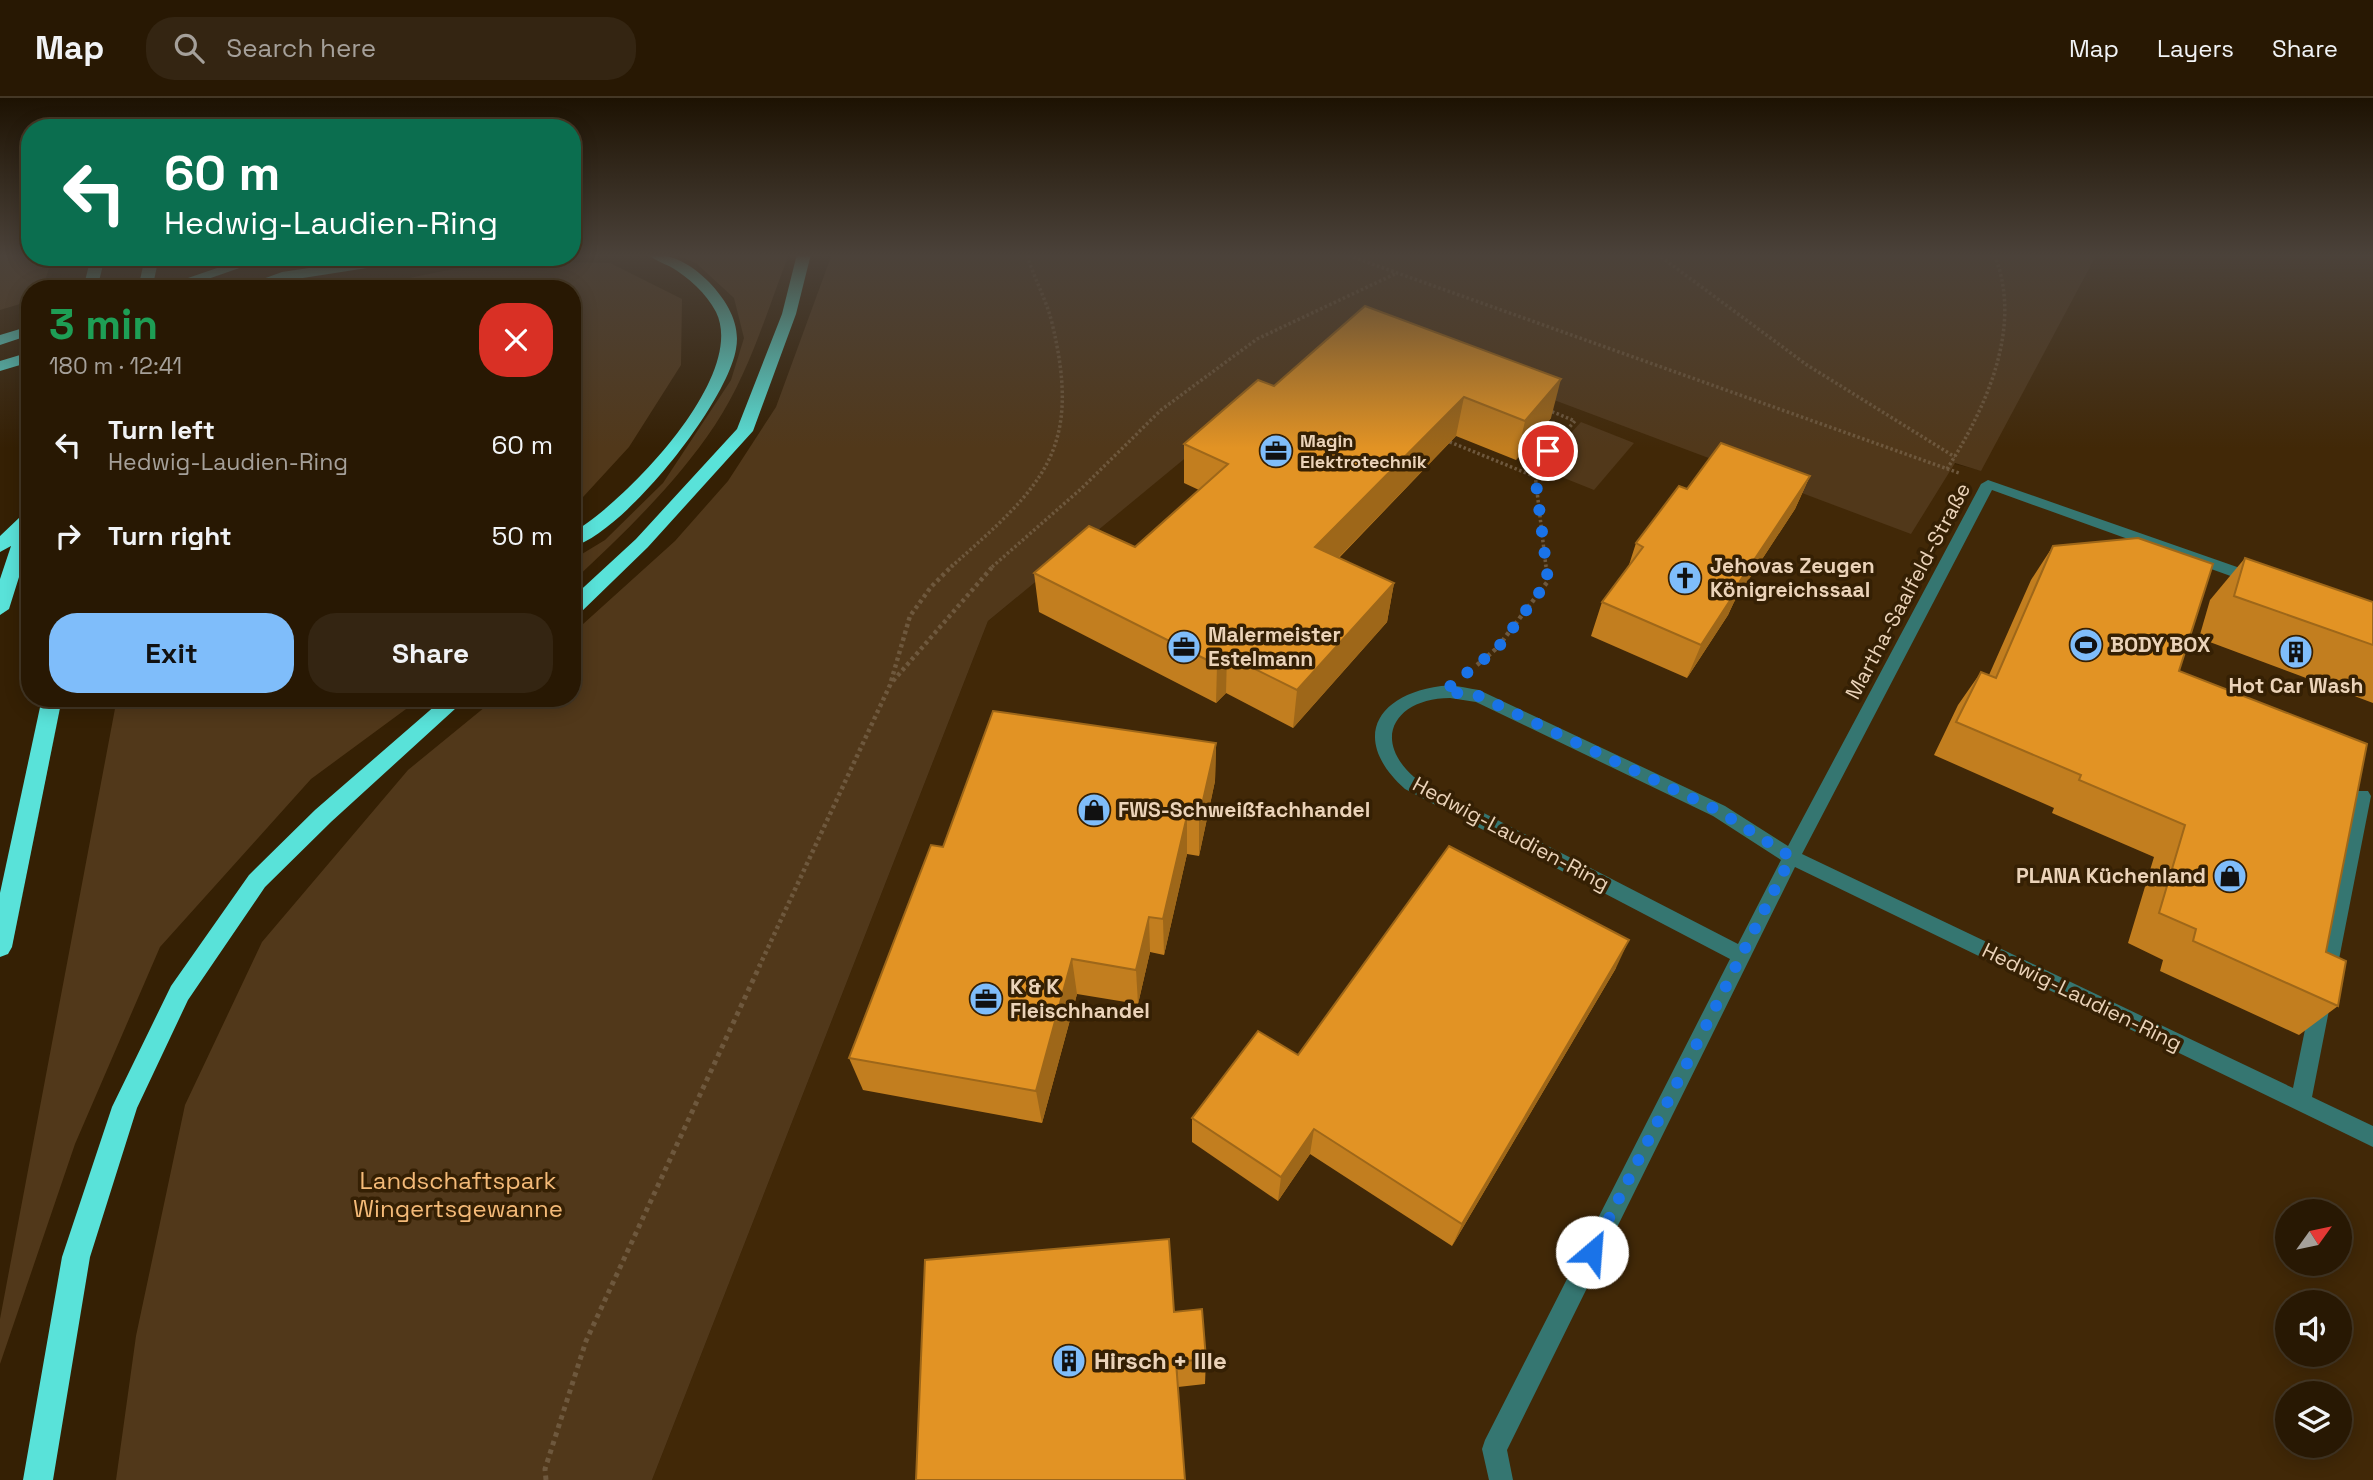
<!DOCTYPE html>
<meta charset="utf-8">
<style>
body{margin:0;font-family:"Space Grotesk",sans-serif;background:#342512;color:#f1f3f6;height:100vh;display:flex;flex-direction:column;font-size:26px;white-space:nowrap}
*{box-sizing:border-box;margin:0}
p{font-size:23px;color:#a5a09a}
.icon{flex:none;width:38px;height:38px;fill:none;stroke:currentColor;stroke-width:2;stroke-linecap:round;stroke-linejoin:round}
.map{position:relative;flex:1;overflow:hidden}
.panel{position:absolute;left:21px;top:182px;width:560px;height:427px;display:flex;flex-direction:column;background:#281803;border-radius:28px;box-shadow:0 4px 18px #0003,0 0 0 2px #443725}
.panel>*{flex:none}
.banner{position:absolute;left:21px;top:21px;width:560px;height:147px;border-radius:28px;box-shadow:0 4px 18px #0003,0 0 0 2px #443725;background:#0b6e4f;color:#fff;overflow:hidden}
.needle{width:46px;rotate:57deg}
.tools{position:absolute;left:2275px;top:1101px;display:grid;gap:14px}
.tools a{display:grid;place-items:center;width:77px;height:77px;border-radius:50%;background:#281803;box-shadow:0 4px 18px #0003,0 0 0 2px #443725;font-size:35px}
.pin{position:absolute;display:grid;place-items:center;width:60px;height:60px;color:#fff;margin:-30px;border:4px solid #fff;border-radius:50%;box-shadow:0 2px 7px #0007}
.me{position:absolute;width:77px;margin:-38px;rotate:27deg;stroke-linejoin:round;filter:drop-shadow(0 0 5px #0008)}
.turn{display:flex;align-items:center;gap:24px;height:147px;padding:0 28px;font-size:32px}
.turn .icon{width:91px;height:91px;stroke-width:2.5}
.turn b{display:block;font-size:49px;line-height:60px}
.round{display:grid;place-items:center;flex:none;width:74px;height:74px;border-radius:28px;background:#342512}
.headline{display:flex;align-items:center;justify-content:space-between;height:119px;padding:0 28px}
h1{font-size:42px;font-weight:700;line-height:52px;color:#1e9e55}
.button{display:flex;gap:14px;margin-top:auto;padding:14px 28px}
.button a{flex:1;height:80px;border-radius:28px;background:#7fbdfa;color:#111;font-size:28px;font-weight:700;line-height:80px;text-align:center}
.button a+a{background:#342512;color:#f1f3f6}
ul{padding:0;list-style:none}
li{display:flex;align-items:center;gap:21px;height:91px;padding:0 28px}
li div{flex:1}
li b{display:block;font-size:26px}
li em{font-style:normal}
header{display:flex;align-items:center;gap:42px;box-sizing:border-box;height:98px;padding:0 35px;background:#281803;border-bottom:2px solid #443725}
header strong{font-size:33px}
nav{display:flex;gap:38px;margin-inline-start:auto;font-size:24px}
.search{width:490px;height:63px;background:#342512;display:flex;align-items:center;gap:18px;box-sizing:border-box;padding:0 24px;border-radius:28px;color:#a5a09a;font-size:26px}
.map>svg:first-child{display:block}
.built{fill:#412807;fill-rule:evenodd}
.green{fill:#51381a}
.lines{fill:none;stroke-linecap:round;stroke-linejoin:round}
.path-far2{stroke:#6e583d;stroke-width:3.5;stroke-dasharray:2.5 2.5;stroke-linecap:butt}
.path-far1{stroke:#6e583d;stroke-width:4.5;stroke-dasharray:3.5 3.5;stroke-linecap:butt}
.path{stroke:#6e583d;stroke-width:5;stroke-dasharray:4.5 4.5;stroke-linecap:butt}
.minor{fill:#357671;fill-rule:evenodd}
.highway{fill:#59e2d9;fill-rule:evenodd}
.wall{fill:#c27e1f}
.shaded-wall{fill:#9e6719}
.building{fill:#e29324;stroke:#9e6719;stroke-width:2}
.route{stroke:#1a73e8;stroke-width:12;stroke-dasharray:0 21.6}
.labels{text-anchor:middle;stroke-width:7;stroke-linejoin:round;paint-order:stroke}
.far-poi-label{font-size:18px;font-weight:bold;fill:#ebd3b9;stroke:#352004;text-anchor:start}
.poi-label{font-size:21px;font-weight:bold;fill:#ebd3b9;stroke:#352004;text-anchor:start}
.street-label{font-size:21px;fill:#ebd3b9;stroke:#352004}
.near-park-label{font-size:24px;fill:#f4ba78;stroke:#352004}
.near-poi-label{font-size:24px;font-weight:bold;fill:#ebd3b9;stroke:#352004;text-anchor:start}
</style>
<header>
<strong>Map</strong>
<div class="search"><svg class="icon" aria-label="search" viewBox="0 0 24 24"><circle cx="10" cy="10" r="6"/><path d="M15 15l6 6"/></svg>Search here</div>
<nav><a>Map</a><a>Layers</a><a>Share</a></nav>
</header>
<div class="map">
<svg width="2373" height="1382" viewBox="0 0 2373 1382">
<rect width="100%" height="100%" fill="#352004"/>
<path class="built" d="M2097,156H2373V1382H652L988,523L1349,224L1980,372ZM2287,1113H2340V1166H2287ZM2287,1204H2340V1256H2287ZM2287,1295H2340V1348H2287Z"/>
<g class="green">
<path d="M0,156L53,159L42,191H30V203L0,212Z"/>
<path d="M674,156H789C767,213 749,276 715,327C675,387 624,435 572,484V462L605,442L663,385L731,282L744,240L734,200L697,166Z"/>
<path d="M832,156H2097L1981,373L1955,365L1911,436L1349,225L988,523L652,1382H116L136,1238L185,1007L262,844L408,672L496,600H572V536L675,443L728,383L776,309Z"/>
<path d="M493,163L610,165L682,201L681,267L629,349L572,411V191H355Z"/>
<path d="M1581,324L1634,345L1594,392L1539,370Z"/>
<path d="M117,600H421L311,681L160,849L75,1046L0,1266V1221Z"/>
</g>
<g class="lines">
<g class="path-far2">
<path d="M1344,156L1959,375"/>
<path d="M1657,156L1807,267L1955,359"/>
<path d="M1445,342L1536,379"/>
<path d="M1947,371C1986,310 2024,228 1994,156"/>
<path d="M951,469C1043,387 1084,353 1051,221C1045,199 1033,178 1027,156"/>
<path d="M992,469L1082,390L1161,312L1257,241L1397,175"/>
<path d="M1546,469L1534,368L1575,323L1548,312"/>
</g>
<g class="path-far1">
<path d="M1477,567L1497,550L1548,483L1546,467"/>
<path d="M893,583L994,467"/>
<path d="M759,869L890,587L910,518L931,489L953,467"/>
</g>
<path class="path" d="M546,1382L545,1371L586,1243L760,867"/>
<path class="minor" d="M1988,382L2260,477L2263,481L2260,485H2250L1992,392L1802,756L2293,990L2353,698L2356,693H2368L2371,698L2312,999L2373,1028V1049L1795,769L1507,1352L1513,1382H1489L1482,1351L1485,1342L1730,861L1405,691C1351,643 1374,597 1441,588C1454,586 1466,590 1479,592L1725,708L1788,748L1981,386ZM1450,600L1476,604L1713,718L1781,762L1738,846L1414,679C1370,640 1397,600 1450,600Z"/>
<g class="highway">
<path d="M648,156C673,156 691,166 709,184C726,202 741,225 736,251C727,305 625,434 572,449V435C624,405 748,279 716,214C706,195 689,180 671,169C663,165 654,162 648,156Z"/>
<path d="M797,156H811L796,216L753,333L648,449L579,516L572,517V500L636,441L737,331L782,216Z"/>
<path d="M91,159H105L97,191H83Z"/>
<path d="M145,159H159L152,191H138Z"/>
<path d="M249,159H271L179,191H156Z"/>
<path d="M383,159H419L412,163L277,184L257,191H235L282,174Z"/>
<path d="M30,228V237L0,247V237Z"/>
<path d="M30,254V264L0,273V263Z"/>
<path d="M30,408V444L9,511L0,517V481L11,448L0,454V438L20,419L24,410Z"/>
<path d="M42,600H62L12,849L8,856L0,859V795Z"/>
<path d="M444,600H467L331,724L265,789L188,902L137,1010L90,1159L53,1382H23L62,1159L112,1009L171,888L249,777L315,712Z"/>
</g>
</g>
<g class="wall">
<path d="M1365,208L1551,320L1516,362L1456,338L1339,460L1394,485L1387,524L1293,630L1226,595L1216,605L1039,514L1034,475L1135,449L1199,392L1184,385V346L1274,288Z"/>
<path d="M1810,378L1795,411L1734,504L1728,517L1687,580L1591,538L1602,504L1628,470L1636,445L1687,391Z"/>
<path d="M2053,448L2179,573L2326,854L2338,908L2299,937L2160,873L2163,862L2128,845L2154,759L2052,715L2054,710L1934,657L1958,607L1981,574L1989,577L2031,482Z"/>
<path d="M2245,460L2373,504V605L2199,540L2210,502Z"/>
<path d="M1216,645L1215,683L1199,758L1187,756L1164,857L1150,854L1138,906L1077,896L1042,1025L863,992L849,960L943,749Z"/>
<path d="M1616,870L1452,1148L1310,1056L1278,1103L1192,1044V1020L1298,957Z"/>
<path d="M1174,1214L1206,1261L1205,1286L1178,1289Z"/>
</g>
<g class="shaded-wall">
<path d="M1561,281L1551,320L1516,362L1525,323Z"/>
<path d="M1464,299L1456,338L1311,488L1315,449Z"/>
<path d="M1810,378L1795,411L1734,504L1728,517L1687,580L1701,547L1740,483Z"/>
<path d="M1394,485L1387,524L1293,630L1297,592Z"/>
<path d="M1227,557L1226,595L1216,605L1217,567Z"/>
<path d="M1216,645L1215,683L1199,758V720Z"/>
<path d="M1187,718V756L1164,857L1163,821Z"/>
<path d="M1149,819L1150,854L1138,906L1136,872Z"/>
<path d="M1629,842L1616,870L1452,1148L1462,1126Z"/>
<path d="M1072,861L1077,896L1042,1025L1036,993Z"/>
<path d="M1314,1031L1310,1056L1278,1103L1281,1079Z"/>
</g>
<g class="building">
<path d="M1365,208L1561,281L1525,323L1464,299L1315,449L1394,485L1297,592L1227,557L1217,567L1034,475L1089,428L1135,449L1228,366L1184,346L1258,282L1274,288Z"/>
<path d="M1721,345L1810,378L1740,483L1742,484L1701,547L1602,504L1643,449L1636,445L1679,388L1687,391Z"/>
<path d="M2138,440L2213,466L2179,573L2367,646L2326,854L2346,863L2338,908L2193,843L2196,831L2159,815L2185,727L2079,682L2081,677L1956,624L1981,574L1996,580L2053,448Z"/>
<path d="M2245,460L2373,504V547L2234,498Z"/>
<path d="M993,613L1216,645L1199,720L1187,718L1163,821L1149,819L1136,872L1072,861L1036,993L849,960L931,747L943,749Z"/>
<path d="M1449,748L1629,842L1462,1126L1314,1031L1281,1079L1192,1020L1258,933L1298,957Z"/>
<path d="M1169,1141L1174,1214L1202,1211L1206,1261L1176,1264L1185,1382H916L925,1162Z"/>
</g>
<linearGradient id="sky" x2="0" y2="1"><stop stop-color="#1d1202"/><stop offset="0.45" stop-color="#4b423a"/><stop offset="1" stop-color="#4b423a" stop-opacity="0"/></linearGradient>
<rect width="2373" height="350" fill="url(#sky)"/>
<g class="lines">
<path class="route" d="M1548,353L1534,368L1548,483L1497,551L1444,593L1479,598L1719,713L1791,759L1592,1154"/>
</g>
<defs>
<symbol id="office-disc" viewBox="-11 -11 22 22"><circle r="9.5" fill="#7fbdfa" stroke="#352004"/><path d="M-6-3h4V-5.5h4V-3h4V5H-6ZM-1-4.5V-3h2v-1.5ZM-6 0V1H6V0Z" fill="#111"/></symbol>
<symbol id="church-disc" viewBox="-11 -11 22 22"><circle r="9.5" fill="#7fbdfa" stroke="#352004"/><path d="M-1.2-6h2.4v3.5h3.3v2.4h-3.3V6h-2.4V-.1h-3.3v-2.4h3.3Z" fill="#111"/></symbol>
<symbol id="stadium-disc" viewBox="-11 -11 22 22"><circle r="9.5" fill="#7fbdfa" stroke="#352004"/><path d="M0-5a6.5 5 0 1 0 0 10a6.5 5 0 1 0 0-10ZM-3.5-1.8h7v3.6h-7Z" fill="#111"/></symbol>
<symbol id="building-disc" viewBox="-11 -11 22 22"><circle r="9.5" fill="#7fbdfa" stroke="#352004"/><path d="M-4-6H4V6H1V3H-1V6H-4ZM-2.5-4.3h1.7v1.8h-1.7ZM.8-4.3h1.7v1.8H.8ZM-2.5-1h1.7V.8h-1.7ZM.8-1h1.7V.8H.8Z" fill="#111"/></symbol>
<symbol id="shop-disc" viewBox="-11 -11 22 22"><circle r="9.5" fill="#7fbdfa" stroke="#352004"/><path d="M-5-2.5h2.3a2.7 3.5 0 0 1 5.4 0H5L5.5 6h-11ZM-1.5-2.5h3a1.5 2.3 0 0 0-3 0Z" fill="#111"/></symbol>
</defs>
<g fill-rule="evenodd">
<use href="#office-disc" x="1257" y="334" width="38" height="38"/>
<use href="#church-disc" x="1666" y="461" width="38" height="38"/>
<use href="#stadium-disc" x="2067" y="528" width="38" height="38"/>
<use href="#office-disc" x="1165" y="530" width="38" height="38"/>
<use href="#building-disc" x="2277" y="535" width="38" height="38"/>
<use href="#shop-disc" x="1075" y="693" width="38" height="38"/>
<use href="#shop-disc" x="2211" y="759" width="38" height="38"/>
<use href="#office-disc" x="967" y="882" width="38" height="38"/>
<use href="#building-disc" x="1050" y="1244" width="38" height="38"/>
</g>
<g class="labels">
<g class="far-poi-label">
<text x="1300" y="349">Magin<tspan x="1300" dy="21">Elektrotechnik</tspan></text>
</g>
<g class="poi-label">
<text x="1710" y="475">Jehovas Zeugen<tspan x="1710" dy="24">Königreichssaal</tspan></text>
<text x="1208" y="544">Malermeister<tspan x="1208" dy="24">Estelmann</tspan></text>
<text x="2110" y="554">BODY BOX</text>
<text x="2296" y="595" text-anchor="middle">Hot Car Wash</text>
<text x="1118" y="719">FWS-Schweißfachhandel</text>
<text x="2206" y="785" text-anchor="end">PLANA Küchenland</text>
<text x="1010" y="896">K &amp; K<tspan x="1010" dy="24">Fleischhandel</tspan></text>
</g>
<g class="street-label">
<text transform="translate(1908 493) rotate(-62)" y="7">Martha-Saalfeld-Straße</text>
<text transform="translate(1511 736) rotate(28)" y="7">Hedwig-Laudien-Ring</text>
<text transform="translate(2082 899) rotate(26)" y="7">Hedwig-Laudien-Ring</text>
</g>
<g class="near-park-label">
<text x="458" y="1091">Landschaftspark<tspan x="458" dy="28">Wingertsgewanne</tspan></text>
</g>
<g class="near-poi-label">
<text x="1094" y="1271">Hirsch + Ille</text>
</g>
</g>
</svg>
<div class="tools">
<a><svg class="needle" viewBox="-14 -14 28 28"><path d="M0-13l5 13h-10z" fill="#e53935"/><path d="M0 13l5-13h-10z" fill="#a5a09a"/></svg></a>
<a><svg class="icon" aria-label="sound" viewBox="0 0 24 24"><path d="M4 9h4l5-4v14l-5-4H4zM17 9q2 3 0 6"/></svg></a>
<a><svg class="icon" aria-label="layers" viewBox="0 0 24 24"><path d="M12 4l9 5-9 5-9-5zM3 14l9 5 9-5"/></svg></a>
</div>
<div class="pin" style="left:1548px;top:353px;background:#d93025"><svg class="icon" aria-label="arrive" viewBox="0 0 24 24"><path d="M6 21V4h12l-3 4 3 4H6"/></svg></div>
<svg class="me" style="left:1592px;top:1154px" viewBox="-20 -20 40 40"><circle r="19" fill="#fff"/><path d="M0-13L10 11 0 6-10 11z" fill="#1a73e8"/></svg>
<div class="banner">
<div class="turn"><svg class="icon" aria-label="left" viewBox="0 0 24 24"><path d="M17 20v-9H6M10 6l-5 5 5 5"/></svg><div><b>60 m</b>Hedwig-Laudien-Ring</div></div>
</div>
<section class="panel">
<div class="headline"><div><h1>3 min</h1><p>180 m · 12:41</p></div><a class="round" style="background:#d93025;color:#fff"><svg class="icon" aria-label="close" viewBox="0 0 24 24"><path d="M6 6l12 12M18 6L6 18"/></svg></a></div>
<ul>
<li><svg class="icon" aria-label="left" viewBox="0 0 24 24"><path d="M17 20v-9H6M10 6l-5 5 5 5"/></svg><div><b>Turn left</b><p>Hedwig-Laudien-Ring</p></div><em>60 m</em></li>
<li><svg class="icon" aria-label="right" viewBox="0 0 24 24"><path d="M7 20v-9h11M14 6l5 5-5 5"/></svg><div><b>Turn right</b></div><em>50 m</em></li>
</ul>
<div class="button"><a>Exit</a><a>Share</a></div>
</section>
</div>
